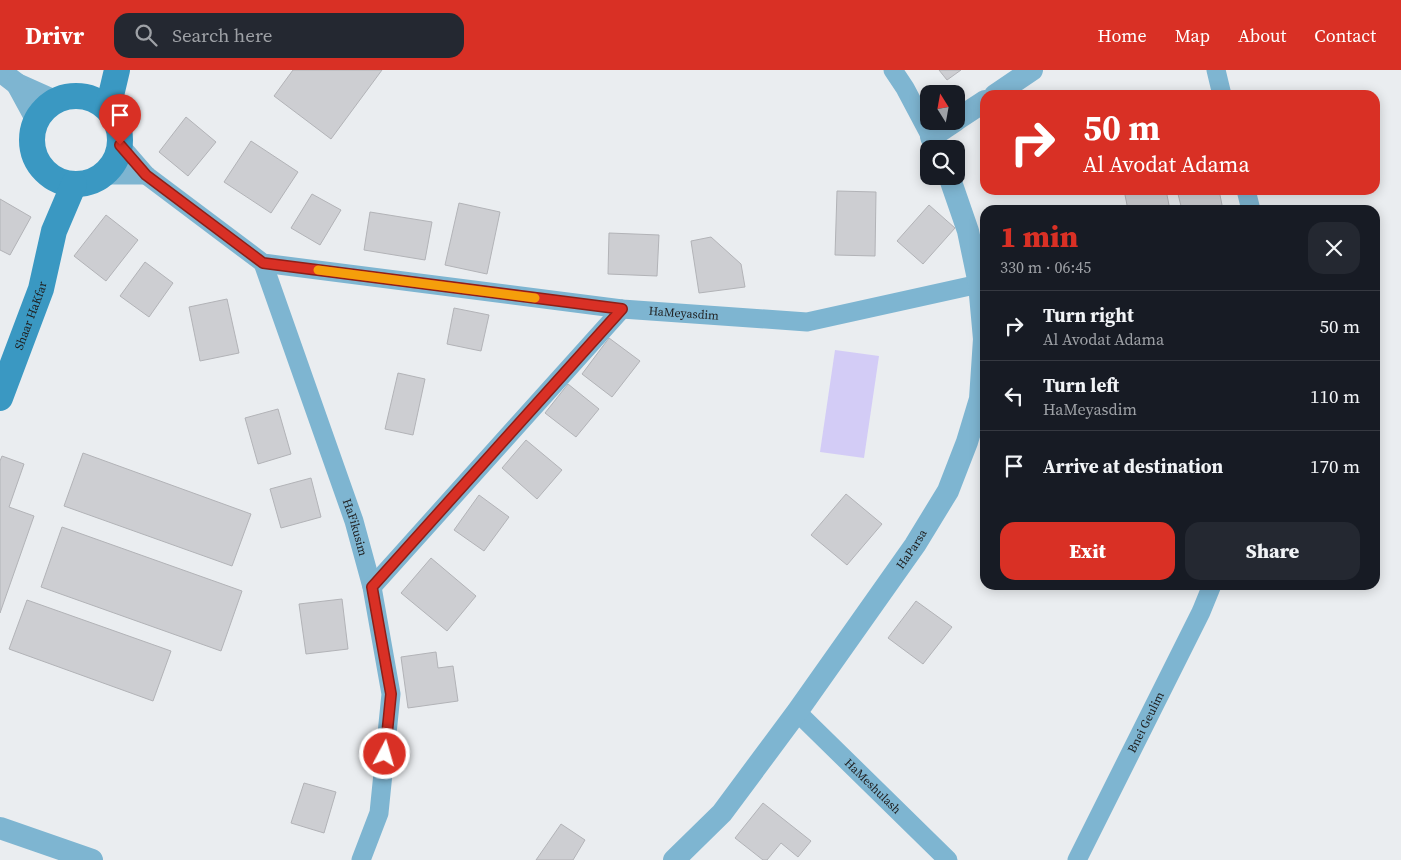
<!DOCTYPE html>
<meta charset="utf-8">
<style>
body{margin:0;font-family:"Source Serif 4",serif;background:#242831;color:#f1f3f6;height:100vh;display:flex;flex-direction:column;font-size:19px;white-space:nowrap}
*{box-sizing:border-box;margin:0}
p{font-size:16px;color:#9ea1a6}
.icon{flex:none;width:28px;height:28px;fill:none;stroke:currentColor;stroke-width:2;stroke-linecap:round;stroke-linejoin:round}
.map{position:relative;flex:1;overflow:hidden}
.panel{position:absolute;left:980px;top:135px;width:400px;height:385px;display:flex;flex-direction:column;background:#171b24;border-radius:15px;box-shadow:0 2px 12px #0003}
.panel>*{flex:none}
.banner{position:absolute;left:980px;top:20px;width:400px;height:105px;border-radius:15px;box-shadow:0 2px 12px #0003;background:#d93025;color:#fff;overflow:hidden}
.needle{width:32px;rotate:349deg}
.tools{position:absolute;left:920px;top:15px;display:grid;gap:10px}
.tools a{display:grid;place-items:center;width:45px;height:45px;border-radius:10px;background:#171b24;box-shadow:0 2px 12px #0003;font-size:25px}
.pin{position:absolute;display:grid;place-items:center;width:42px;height:42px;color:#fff;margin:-51px -21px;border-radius:50% 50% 50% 0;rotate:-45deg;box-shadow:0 0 5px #0007}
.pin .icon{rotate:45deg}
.me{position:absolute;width:55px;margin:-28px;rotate:6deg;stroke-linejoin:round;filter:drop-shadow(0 0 4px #0008)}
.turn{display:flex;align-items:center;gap:18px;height:105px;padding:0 20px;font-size:22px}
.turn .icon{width:65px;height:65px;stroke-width:2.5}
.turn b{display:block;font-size:35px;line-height:42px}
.round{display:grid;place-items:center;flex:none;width:52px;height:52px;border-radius:15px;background:#242831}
.head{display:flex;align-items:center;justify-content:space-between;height:85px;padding:0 20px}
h1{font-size:30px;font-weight:800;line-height:38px;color:#d93025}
.primary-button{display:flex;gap:10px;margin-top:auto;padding:10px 20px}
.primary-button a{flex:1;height:58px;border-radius:15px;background:#d93025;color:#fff;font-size:20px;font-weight:800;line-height:58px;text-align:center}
.primary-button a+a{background:#242831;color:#f1f3f6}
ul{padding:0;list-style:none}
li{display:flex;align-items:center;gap:15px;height:70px;padding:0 20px;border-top:1px solid #363941}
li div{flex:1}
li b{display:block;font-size:19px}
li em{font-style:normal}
header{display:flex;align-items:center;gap:30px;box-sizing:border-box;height:70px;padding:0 25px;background:#d93025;color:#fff}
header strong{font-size:24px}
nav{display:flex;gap:28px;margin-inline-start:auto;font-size:18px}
.search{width:350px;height:45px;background:#242831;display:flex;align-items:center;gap:12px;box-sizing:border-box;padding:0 18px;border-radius:15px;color:#9ea1a6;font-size:19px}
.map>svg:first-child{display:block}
.green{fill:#d3ccf6}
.building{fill:#cdced2;stroke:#b2b3b7}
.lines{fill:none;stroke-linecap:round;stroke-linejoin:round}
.minor{stroke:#7eb5d1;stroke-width:19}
.tertiary{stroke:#7eb5d1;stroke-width:22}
.secondary{stroke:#3a98c2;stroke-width:26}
.route-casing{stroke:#8d1f18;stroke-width:12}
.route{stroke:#d93025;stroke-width:9}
.slow{stroke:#f59e0b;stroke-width:9}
.labels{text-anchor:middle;stroke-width:4;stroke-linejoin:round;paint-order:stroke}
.street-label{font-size:12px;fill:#202122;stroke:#eaedf0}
</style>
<header>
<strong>Drivr</strong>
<div class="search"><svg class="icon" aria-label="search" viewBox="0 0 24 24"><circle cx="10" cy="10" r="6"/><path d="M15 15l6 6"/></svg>Search here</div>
<nav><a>Home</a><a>Map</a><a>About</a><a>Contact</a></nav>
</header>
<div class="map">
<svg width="1401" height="790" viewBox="0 0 1401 790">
<rect width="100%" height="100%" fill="#eaedf0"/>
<path class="green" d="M835,280L879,286L864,388L820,382Z"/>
<g class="building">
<path d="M293,0H382L331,69L274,26Z"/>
<path d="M939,0H961L947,10Z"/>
<path d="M186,47L216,72L188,106L159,82Z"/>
<path d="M251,71L298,102L271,143L224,112Z"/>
<path d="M1124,120H1166L1170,140H1128Z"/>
<path d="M1177,120H1219L1223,140H1182Z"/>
<path d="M837,121L876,122L875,186L835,185Z"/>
<path d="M312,124L341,140L320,175L291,158Z"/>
<path d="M0,129L31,147L10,185L0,180Z"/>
<path d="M459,133L500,142L487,204L445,195Z"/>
<path d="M929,135L955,158L923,194L897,171Z"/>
<path d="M370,142L432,152L425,190L364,180Z"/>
<path d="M106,145L138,170L106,211L74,186Z"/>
<path d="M609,163L659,165L657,206L608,204Z"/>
<path d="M711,167L741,194L745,217L699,223L691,171Z"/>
<path d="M145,192L173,213L149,247L120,226Z"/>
<path d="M227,229L239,283L200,291L189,237Z"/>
<path d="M454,238L489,245L481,281L447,274Z"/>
<path d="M609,268L640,291L612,327L582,304Z"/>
<path d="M398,303L425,309L413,365L385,359Z"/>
<path d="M568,314L599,339L576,367L545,343Z"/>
<path d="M278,339L291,384L258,394L245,348Z"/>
<path d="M526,370L562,400L537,429L502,398Z"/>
<path d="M83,383L251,444L232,496L64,436Z"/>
<path d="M2,386L24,394L9,437L34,446L0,543V391Z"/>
<path d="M311,408L321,447L281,458L270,419Z"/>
<path d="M846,424L882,454L847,495L811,465Z"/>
<path d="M479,425L509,447L484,481L454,460Z"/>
<path d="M62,457L242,521L221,581L41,517Z"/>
<path d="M431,488L476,526L447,561L401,523Z"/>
<path d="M342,529L348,579L306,584L299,534Z"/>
<path d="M27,530L171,581L153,631L9,579Z"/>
<path d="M916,531L952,557L923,594L888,568Z"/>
<path d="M436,582L438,598L453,596L458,631L408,638L401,587Z"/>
<path d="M304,713L336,722L324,763L291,753Z"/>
<path d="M763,733L811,771L798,787L781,773L767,790H763L735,768Z"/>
<path d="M561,754L585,770L573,790H536Z"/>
</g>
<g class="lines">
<g class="minor">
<path d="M893,0L905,18L931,67"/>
<path d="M1216,0L1222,25"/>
<path id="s1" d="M120,75L146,105L263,193L622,239L807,252L979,214"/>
<path d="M103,105H146"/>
<path d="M1246,120L1251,140"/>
<path id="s2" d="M263,193L354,451L372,517L391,624L379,743L361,790"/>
<path d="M372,517L622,239"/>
<path id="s3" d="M797,642L948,790"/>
<path id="s4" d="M1077,790L1201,542L1212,515"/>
</g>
<g class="tertiary">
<path d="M0,1L17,14L55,31"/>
<path d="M17,14L36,49"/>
<path d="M995,25L1032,0"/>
<path d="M956,50L985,31"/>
<path d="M937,79L931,67L955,51"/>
<path d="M0,758L92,790"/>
<path id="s5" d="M674,790L722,743L797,642L915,475L948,421L967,372L980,329L984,269L979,214L968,161L949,106"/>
</g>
<g class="secondary">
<circle cx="76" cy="70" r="44"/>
<path d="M108,38L117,0"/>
<path id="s6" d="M0,328L41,219L54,161L74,114"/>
</g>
</g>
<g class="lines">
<defs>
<path id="route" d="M120,75L146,105L263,193L622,239L372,517L391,624L385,684"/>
</defs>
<use href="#route" class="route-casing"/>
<use href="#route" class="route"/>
<path class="slow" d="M318,200L535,228"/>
</g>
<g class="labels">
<g class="street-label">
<text dy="4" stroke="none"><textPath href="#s1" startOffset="610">HaMeyasdim</textPath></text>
<text dy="4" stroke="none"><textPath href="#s6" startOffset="88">Shaar HaKfar</textPath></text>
<text dy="4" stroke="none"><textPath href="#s2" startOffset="280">HaFikusim</textPath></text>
<text dy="4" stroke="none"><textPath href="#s5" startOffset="392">HaParsa</textPath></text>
<text dy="4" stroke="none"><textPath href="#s4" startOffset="154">Bnei Geulim</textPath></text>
<text dy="4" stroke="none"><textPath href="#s3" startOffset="106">HaMeshulash</textPath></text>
</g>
</g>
</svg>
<div class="tools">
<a><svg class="needle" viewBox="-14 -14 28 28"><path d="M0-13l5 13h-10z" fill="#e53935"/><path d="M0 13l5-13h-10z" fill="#9ea1a6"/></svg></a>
<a><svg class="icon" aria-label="search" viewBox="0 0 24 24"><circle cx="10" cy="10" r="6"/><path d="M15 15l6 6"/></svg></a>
</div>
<div class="pin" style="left:120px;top:75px;background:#d93025"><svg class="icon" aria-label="arrive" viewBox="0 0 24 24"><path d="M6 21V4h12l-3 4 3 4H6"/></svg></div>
<svg class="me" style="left:385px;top:684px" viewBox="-20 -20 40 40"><circle r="17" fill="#d93025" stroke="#fff" stroke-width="3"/><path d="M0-11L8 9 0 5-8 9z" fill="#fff"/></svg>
<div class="banner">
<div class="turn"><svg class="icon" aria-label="right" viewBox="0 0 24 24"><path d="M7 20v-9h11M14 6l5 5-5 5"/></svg><div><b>50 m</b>Al Avodat Adama</div></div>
</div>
<section class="panel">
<div class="head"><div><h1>1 min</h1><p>330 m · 06:45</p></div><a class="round"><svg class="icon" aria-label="close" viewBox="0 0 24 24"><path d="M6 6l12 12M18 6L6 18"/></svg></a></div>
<ul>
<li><svg class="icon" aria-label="right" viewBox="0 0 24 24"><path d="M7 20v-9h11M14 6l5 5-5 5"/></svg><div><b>Turn right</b><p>Al Avodat Adama</p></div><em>50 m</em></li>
<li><svg class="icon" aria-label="left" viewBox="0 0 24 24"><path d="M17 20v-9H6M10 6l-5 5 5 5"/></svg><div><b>Turn left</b><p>HaMeyasdim</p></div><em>110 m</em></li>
<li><svg class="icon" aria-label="arrive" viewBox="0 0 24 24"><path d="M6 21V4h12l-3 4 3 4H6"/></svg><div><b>Arrive at destination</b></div><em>170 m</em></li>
</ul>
<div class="primary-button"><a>Exit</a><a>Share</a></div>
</section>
</div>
